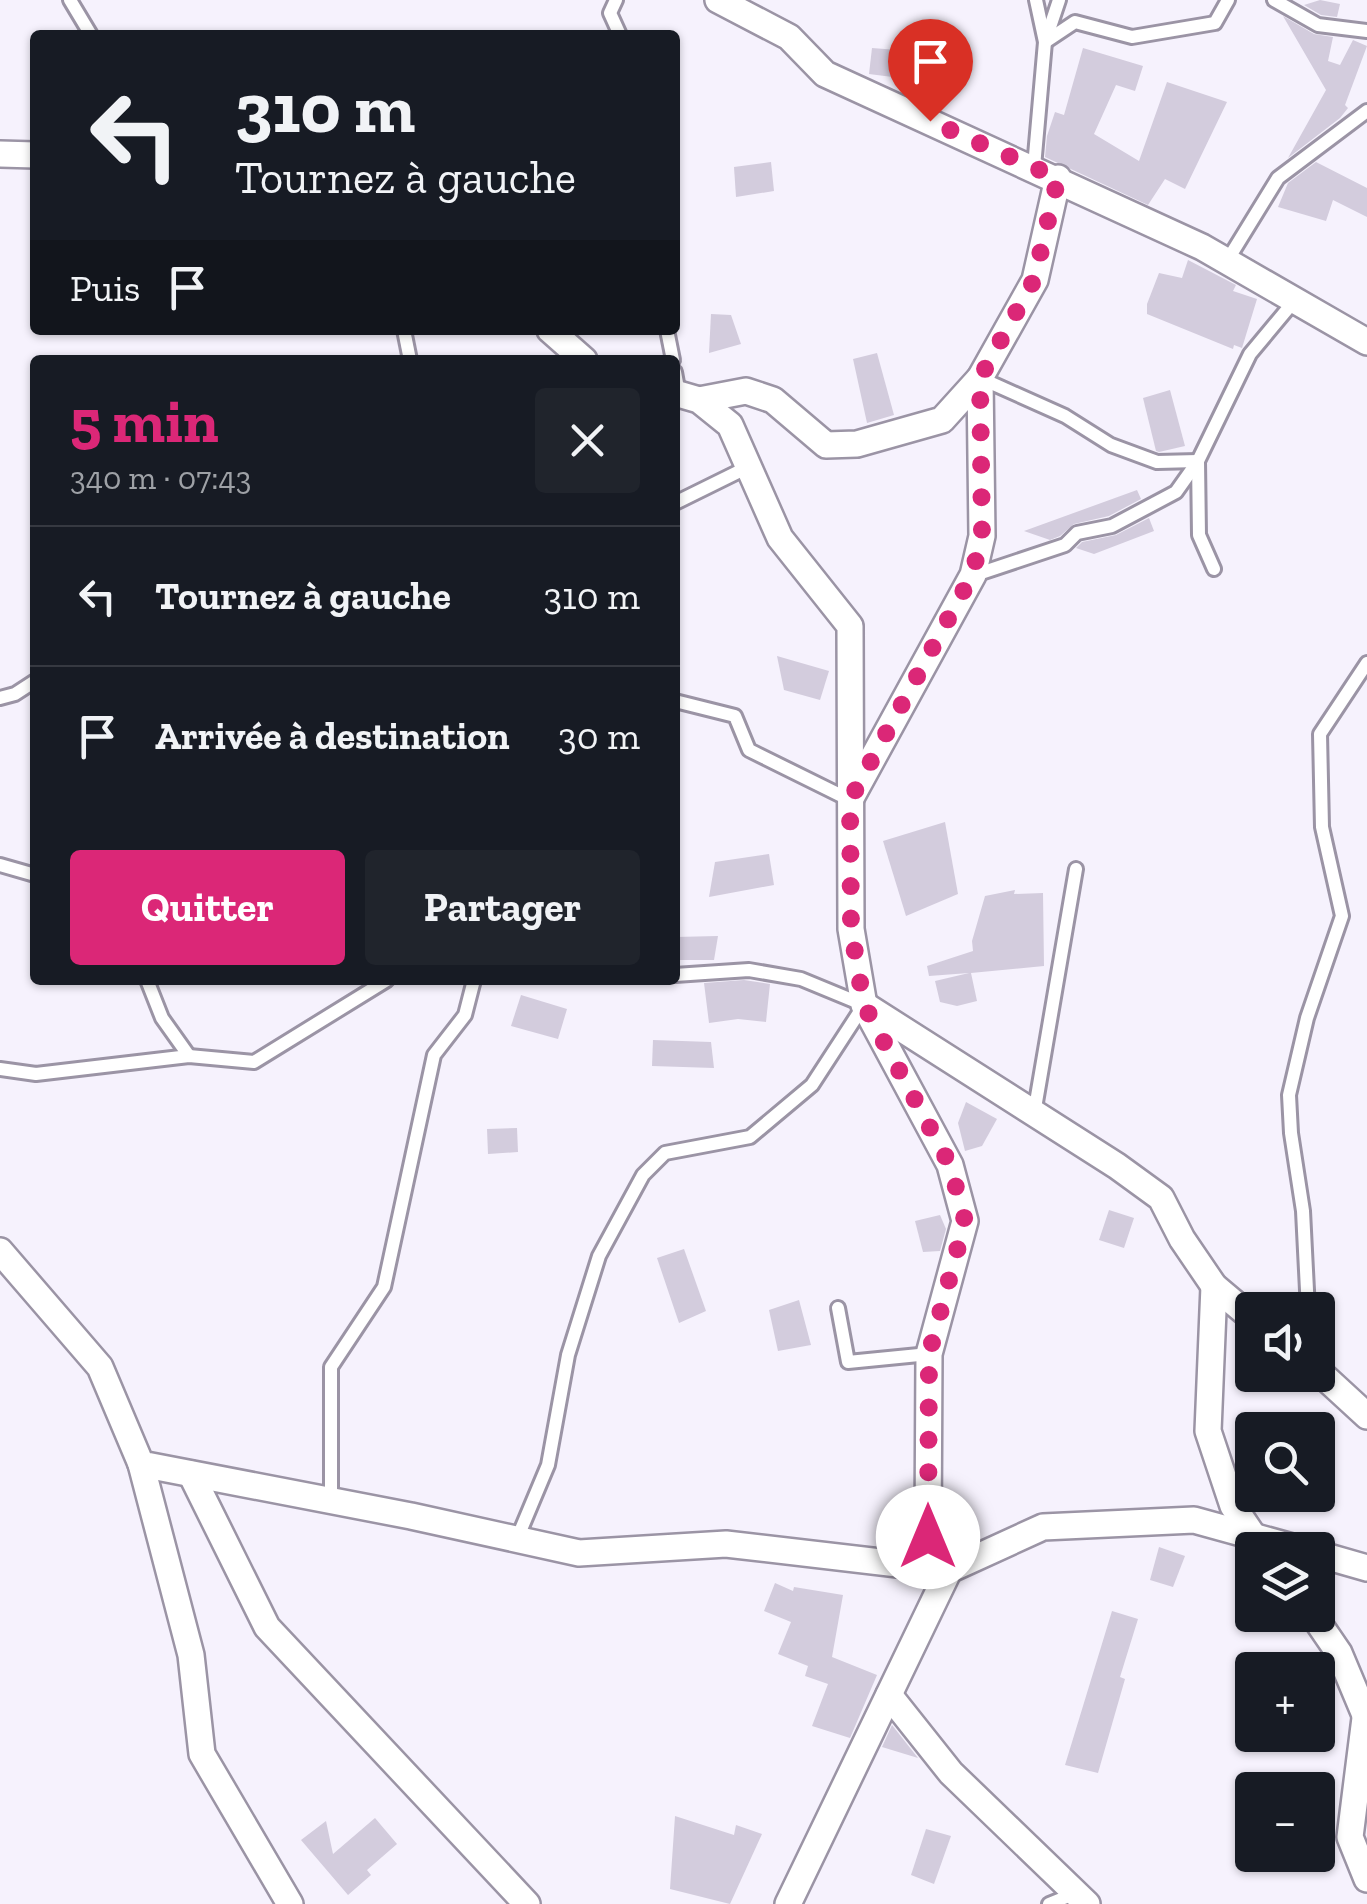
<!DOCTYPE html>
<html lang="fr">
<meta charset="utf-8">
<style>
body{margin:0;font-family:"Zilla Slab",serif;background:#20242c;color:#f1f3f6;height:100vh;display:flex;flex-direction:column;font-size:38px;white-space:nowrap}
*{box-sizing:border-box;margin:0}
p{font-size:32px;color:#9ea1a6}
.icon{flex:none;width:55px;height:55px;fill:none;stroke:currentColor;stroke-width:2;stroke-linecap:round;stroke-linejoin:round}
.map{position:relative;flex:1;overflow:hidden}
.drawer{position:absolute;left:30px;top:355px;width:650px;height:630px;display:flex;flex-direction:column;background:#171b24;border-radius:10px;box-shadow:0 2px 8px #0004}
.drawer>*{flex:none}
.banner{position:absolute;left:30px;top:30px;width:650px;height:305px;border-radius:10px;box-shadow:0 2px 8px #0004;background:#171b24;color:#f1f3f6;overflow:hidden}
.tools{position:absolute;left:1235px;top:1292px;display:grid;gap:20px}
.tools a{display:grid;place-items:center;width:100px;height:100px;border-radius:10px;background:#171b24;box-shadow:0 2px 8px #0004;font-size:50px}
.pin{position:absolute;display:grid;place-items:center;width:85px;height:85px;color:#fff;margin:-102px -42px;border-radius:50% 50% 50% 0;rotate:-45deg;box-shadow:0 0 10px #0007}
.pin .icon{rotate:45deg}
.me{position:absolute;width:110px;margin:-55px;rotate:0deg;stroke-linejoin:round;filter:drop-shadow(0 0 8px #0008)}
.turn{display:flex;align-items:center;gap:35px;height:210px;padding:0 40px;font-size:45px}
.turn .icon{width:130px;height:130px;stroke-width:2.5}
.turn b{display:block;font-size:70px;line-height:85px}
.then{display:flex;align-items:center;height:95px;padding:0 40px;background:#0003;gap:20px;font-size:38px}
.round{display:grid;place-items:center;flex:none;width:105px;height:105px;border-radius:10px;background:#20242c}
.summary{display:flex;align-items:center;justify-content:space-between;height:170px;padding:0 40px}
h1{font-size:60px;font-weight:700;line-height:75px;color:#db2777}
.primary-button{display:flex;gap:20px;margin-top:auto;padding:20px 40px}
.primary-button a{flex:1;height:115px;border-radius:10px;background:#db2777;color:#fff;font-size:40px;font-weight:700;line-height:115px;text-align:center}
.primary-button a+a{background:#20242c;color:#f1f3f6}
ul{padding:0;list-style:none}
li{display:flex;align-items:center;gap:30px;height:140px;padding:0 40px;border-top:2px solid #363941}
li div{flex:1}
li b{display:block;font-size:38px}
li em{font-style:normal}
.map>svg:first-child{display:block}
.building{fill:#d3ccdd}
.lines{fill:none;stroke-linecap:round;stroke-linejoin:round}
.lane-casing{stroke:#9b94a5;stroke-width:18}
.street-casing{stroke:#9b94a5;stroke-width:30}
.lane{stroke:#fff;stroke-width:12}
.street{stroke:#fff;stroke-width:25}
.route{stroke:#db2777;stroke-width:18;stroke-dasharray:0 32.4}
</style>
<div class="map">
<svg width="1367" height="1904" viewBox="0 0 1367 1904">
<rect width="100%" height="100%" fill="#f6f2fd"/>
<g class="building">
<path d="M1320,0L1340,4L1337,17L1321,15L1304,5Z"/>
<path d="M1283,16L1314,34L1333,37L1328,61L1340,65L1353,40L1367,46L1345,105L1348,108L1340,118L1288,158L1326,90Z"/>
<path d="M872,48L910,51L908,79L869,74Z"/>
<path d="M1083,48L1143,66L1135,91L1116,85L1094,134L1139,161L1167,82L1227,102L1185,189L1165,179L1148,205L1045,157L1047,136L1055,112L1064,115Z"/>
<path d="M771,162L774,191L736,197L734,167Z"/>
<path d="M1316,162L1367,188V217L1333,200L1326,221L1278,207L1288,183Z"/>
<path d="M1188,260L1236,285L1233,291L1257,299L1242,348L1234,345L1233,349L1147,314V304L1159,273L1182,278Z"/>
<path d="M711,314L731,315L741,344L709,353Z"/>
<path d="M877,353L894,415L867,423L853,359Z"/>
<path d="M1170,390L1185,446L1159,452L1156,451L1143,398Z"/>
<path d="M1137,490L1141,499L1109,516L1074,524L1060,536L1050,540L1024,531Z"/>
<path d="M1149,518L1154,531L1094,554L1076,548L1082,542L1116,535Z"/>
<path d="M777,656L829,671L820,700L784,690Z"/>
<path d="M945,822L958,894L906,916L883,841Z"/>
<path d="M769,854L774,885L709,897L715,862Z"/>
<path d="M1015,890L1014,894L1043,893L1044,966L971,973L977,1001L957,1006L940,1002L935,981L969,973L929,976L927,966L973,951L972,941L985,896Z"/>
<path d="M718,936L714,960H675V937Z"/>
<path d="M744,980L770,984L766,1022L738,1019L709,1023L704,983Z"/>
<path d="M521,995L567,1009L558,1039L511,1026Z"/>
<path d="M653,1040L711,1042L714,1068L652,1066Z"/>
<path d="M966,1102L997,1119L982,1146L965,1151L958,1123Z"/>
<path d="M517,1128L518,1152L488,1154L487,1129Z"/>
<path d="M1109,1210L1134,1218L1124,1248L1099,1240Z"/>
<path d="M940,1215L946,1229L940,1251L923,1252L915,1221Z"/>
<path d="M684,1249L706,1311L679,1323L657,1258Z"/>
<path d="M799,1300L811,1345L778,1351L769,1310Z"/>
<path d="M1159,1547L1185,1556L1173,1587L1150,1580Z"/>
<path d="M775,1583L793,1591L794,1587L843,1595L832,1657L877,1675L850,1738L812,1726L828,1684L805,1676L808,1666L778,1654L791,1622L764,1611Z"/>
<path d="M1112,1611L1138,1619L1120,1677L1125,1679L1098,1773L1065,1765Z"/>
<path d="M892,1725L918,1758L882,1747Z"/>
<path d="M675,1816L734,1835L736,1825L762,1834L730,1904L670,1889Z"/>
<path d="M375,1818L397,1844L367,1870L371,1875L348,1895L301,1840L326,1821L333,1854Z"/>
<path d="M926,1829L951,1836L934,1884L911,1875Z"/>
</g>
<g class="lines">
<defs>
<g id="lane">
<path d="M70,0L91,35"/>
<path d="M616,0L610,13L620,35"/>
<path d="M1036,0L1045,42L1075,22L1132,37L1215,23L1228,0"/>
<path d="M1274,0L1318,25L1367,31"/>
<path d="M1034,167L1045,42L1059,0"/>
<path d="M1227,261L1278,178L1367,111"/>
<path d="M404,330L410,360"/>
<path d="M667,330L673,360"/>
<path d="M675,372L679,394"/>
<path d="M980,378L1065,416L1111,445L1157,462L1198,461"/>
<path d="M675,503L748,467"/>
<path d="M1214,569L1199,535L1198,461L1250,354L1295,300"/>
<path d="M975,575L1065,545L1077,533L1112,526L1176,492L1198,461"/>
<path d="M0,698L15,694L35,681"/>
<path d="M675,701L735,716L749,750L850,800"/>
<path d="M0,865L35,875"/>
<path d="M147,980L162,1018L189,1056"/>
<path d="M0,1069L36,1074L189,1056L254,1062L387,980"/>
<path d="M1034,1114L1076,869"/>
<path d="M838,1308L848,1362L929,1354"/>
<path d="M1308,1310L1303,1211L1291,1133L1289,1095L1307,1018L1342,916L1322,827L1320,734L1367,663"/>
<path d="M331,1501V1367L384,1287L434,1055L465,1015L474,980"/>
<path d="M517,1539L548,1465L568,1355L599,1256L643,1175L665,1153L750,1137L812,1085L864,1005L801,979L749,970L675,975"/>
<path d="M1049,1904L1076,1893"/>
</g>
<g id="street">
<path d="M718,0L789,37L825,74L1202,247L1367,342"/>
<path d="M0,154L35,155"/>
<path d="M550,330L584,360"/>
<path d="M675,393L699,400L730,425L780,538L850,626L851,929L864,1005L950,1165L965,1221L929,1354L928,1537L949,1570L788,1904"/>
<path d="M699,400L746,391L773,400L826,445L857,444L942,420L980,378L1035,280L1058,178"/>
<path d="M852,796L973,575L982,536L980,378"/>
<path d="M866,1006L1117,1166L1161,1198L1182,1239L1214,1286L1252,1318"/>
<path d="M0,1251L100,1367L141,1464L411,1516L579,1553L726,1544L949,1570L1043,1527L1194,1520L1303,1550"/>
<path d="M1214,1286L1208,1431L1233,1506L1256,1540"/>
<path d="M1318,1371L1367,1416"/>
<path d="M141,1464L191,1655L202,1754L290,1904"/>
<path d="M191,1474L267,1627L527,1904"/>
<path d="M1318,1554L1367,1568"/>
<path d="M1313,1615L1339,1653L1365,1715"/>
<path d="M889,1695L951,1773L1087,1904"/>
<path d="M1367,1702L1350,1837L1367,1879"/>
</g>
</defs>
<use href="#lane" class="lane-casing"/>
<use href="#street" class="street-casing"/>
<use href="#lane" class="lane"/>
<use href="#street" class="street"/>
</g>
<g class="lines">
<path class="route" d="M928,1537L929,1354L965,1221L950,1165L864,1005L851,929L850,800L972,575L982,536L980,378L1034,280L1058,178L930,121"/>
</g>
</svg>
<div class="tools">
<a><svg class="icon" aria-label="sound" viewBox="0 0 24 24"><path d="M4 9h4l5-4v14l-5-4H4zM17 9q2 3 0 6"/></svg></a>
<a><svg class="icon" aria-label="search" viewBox="0 0 24 24"><circle cx="10" cy="10" r="6"/><path d="M15 15l6 6"/></svg></a>
<a><svg class="icon" aria-label="layers" viewBox="0 0 24 24"><path d="M12 4l9 5-9 5-9-5zM3 14l9 5 9-5"/></svg></a>
<a>+</a>
<a>−</a>
</div>
<div class="pin" style="left:930px;top:121px;background:#d93025"><svg class="icon" aria-label="arrive" viewBox="0 0 24 24"><path d="M6 21V4h12l-3 4 3 4H6"/></svg></div>
<svg class="me" style="left:928px;top:1537px" viewBox="-20 -20 40 40"><circle r="19" fill="#fff"/><path d="M0-13L10 11 0 6-10 11z" fill="#db2777"/></svg>
<div class="banner">
<div class="turn"><svg class="icon" aria-label="left" viewBox="0 0 24 24"><path d="M17 20v-9H6M10 6l-5 5 5 5"/></svg><div><b>310 m</b>Tournez à gauche</div></div>
<div class="then">Puis<svg class="icon" aria-label="arrive" viewBox="0 0 24 24"><path d="M6 21V4h12l-3 4 3 4H6"/></svg></div>
</div>
<section class="drawer">
<div class="summary"><div><h1>5 min</h1><p>340 m · 07:43</p></div><a class="round"><svg class="icon" aria-label="close" viewBox="0 0 24 24"><path d="M6 6l12 12M18 6L6 18"/></svg></a></div>
<ul>
<li><svg class="icon" aria-label="left" viewBox="0 0 24 24"><path d="M17 20v-9H6M10 6l-5 5 5 5"/></svg><div><b>Tournez à gauche</b></div><em>310 m</em></li>
<li><svg class="icon" aria-label="arrive" viewBox="0 0 24 24"><path d="M6 21V4h12l-3 4 3 4H6"/></svg><div><b>Arrivée à destination</b></div><em>30 m</em></li>
</ul>
<div class="primary-button"><a>Quitter</a><a>Partager</a></div>
</section>
</div>
